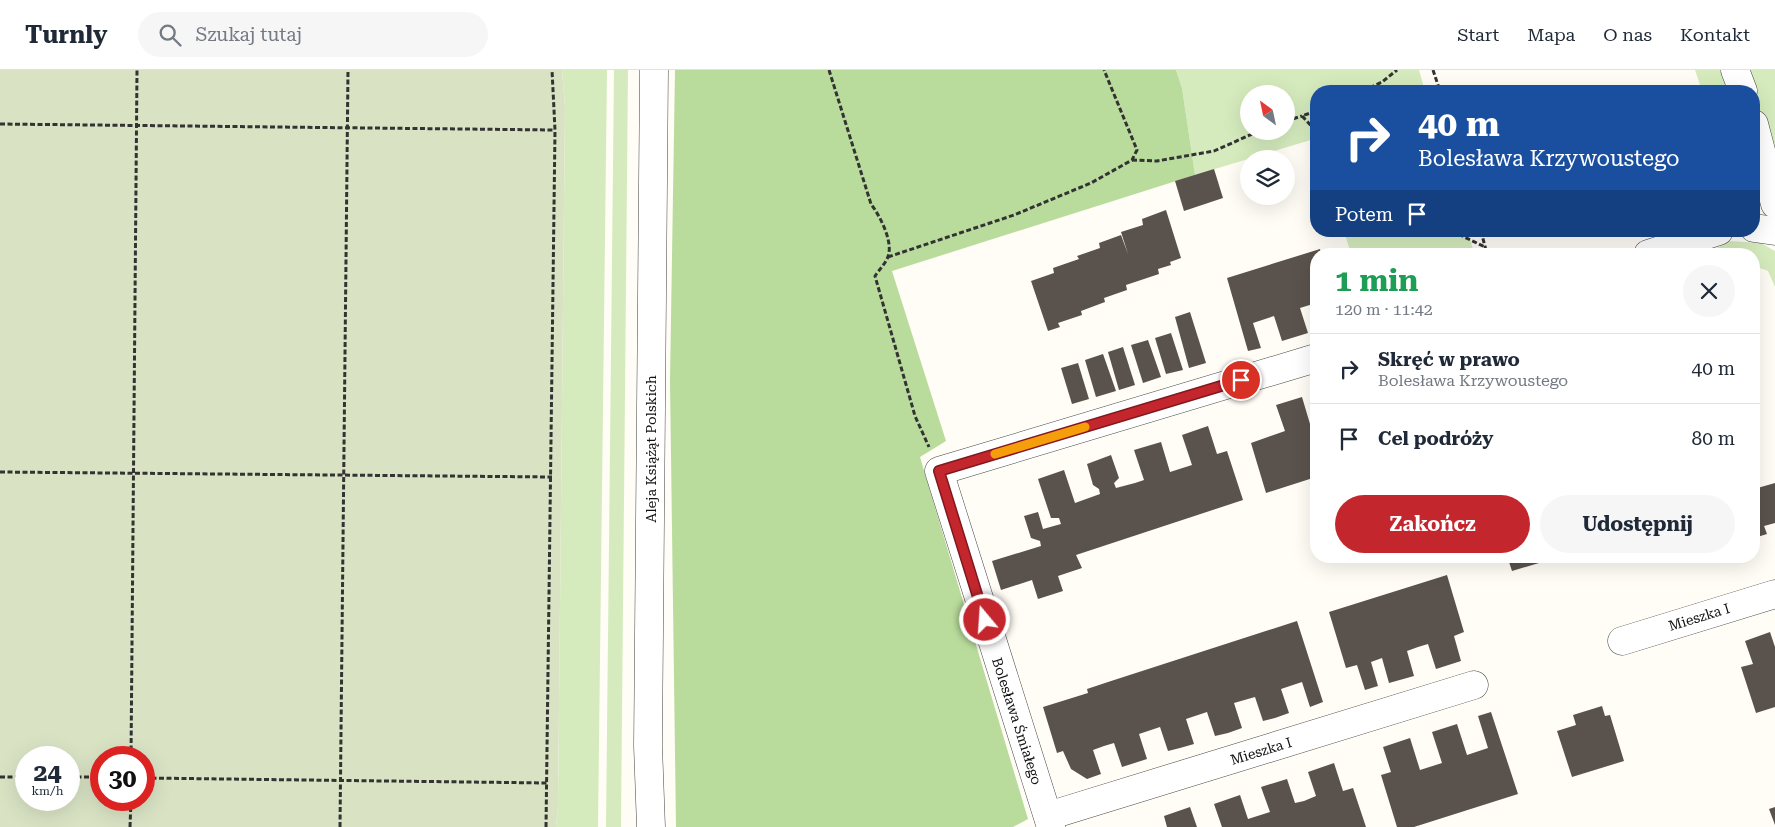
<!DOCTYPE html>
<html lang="pl">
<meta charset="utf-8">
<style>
body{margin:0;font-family:"Roboto Serif",serif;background:#f6f6f7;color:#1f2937;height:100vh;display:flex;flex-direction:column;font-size:19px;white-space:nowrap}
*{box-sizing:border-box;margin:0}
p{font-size:16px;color:#747a83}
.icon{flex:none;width:28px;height:28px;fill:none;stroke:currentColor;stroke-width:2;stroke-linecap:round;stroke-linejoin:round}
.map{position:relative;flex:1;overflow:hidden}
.drawer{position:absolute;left:1310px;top:178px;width:450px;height:315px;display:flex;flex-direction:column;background:#fff;border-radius:20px;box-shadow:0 5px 20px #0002}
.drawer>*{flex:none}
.hud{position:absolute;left:1310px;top:15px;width:450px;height:152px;border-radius:20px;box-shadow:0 5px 20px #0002;background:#1a4fa0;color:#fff;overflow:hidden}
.needle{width:32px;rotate:327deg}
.fabs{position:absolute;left:1240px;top:15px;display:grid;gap:10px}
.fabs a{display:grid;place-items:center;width:55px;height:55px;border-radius:50%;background:#fff;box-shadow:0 5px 20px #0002;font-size:25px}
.speed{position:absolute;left:15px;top:676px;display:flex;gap:10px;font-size:25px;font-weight:700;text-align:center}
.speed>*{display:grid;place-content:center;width:65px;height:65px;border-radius:50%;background:#fff;box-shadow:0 5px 20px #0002;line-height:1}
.speed small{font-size:12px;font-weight:400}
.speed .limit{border:8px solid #d22;background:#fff;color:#111}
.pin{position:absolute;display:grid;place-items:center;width:42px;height:42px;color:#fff;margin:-21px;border:2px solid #fff;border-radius:50%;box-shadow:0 1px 5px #0007}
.me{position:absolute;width:55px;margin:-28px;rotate:342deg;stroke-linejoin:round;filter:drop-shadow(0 0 4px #0008)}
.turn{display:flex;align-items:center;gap:18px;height:105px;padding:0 25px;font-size:22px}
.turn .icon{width:65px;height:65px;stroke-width:2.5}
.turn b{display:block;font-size:35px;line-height:42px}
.then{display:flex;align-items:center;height:48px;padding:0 25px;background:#0003;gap:10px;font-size:19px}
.round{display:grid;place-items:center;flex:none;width:52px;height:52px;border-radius:26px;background:#f6f6f7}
.summary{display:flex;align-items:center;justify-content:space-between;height:85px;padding:0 25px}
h1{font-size:30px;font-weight:700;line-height:38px;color:#1e9e55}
.primary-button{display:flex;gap:10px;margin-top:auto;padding:10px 25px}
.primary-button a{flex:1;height:58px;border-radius:30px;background:#c4262e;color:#fff;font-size:20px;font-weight:700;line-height:58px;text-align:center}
.primary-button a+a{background:#f6f6f7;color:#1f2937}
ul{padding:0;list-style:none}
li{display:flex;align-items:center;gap:15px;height:70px;padding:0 25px;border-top:1px solid #e0e1e3}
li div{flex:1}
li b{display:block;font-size:19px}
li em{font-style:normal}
header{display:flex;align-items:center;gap:30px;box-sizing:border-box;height:70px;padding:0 25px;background:#fff;border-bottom:1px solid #e0e1e3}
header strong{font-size:24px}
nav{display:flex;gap:28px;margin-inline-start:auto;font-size:18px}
.search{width:350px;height:45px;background:#f6f6f7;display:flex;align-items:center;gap:12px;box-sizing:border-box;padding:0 18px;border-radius:28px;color:#747a83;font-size:19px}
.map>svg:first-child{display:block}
.green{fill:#d5ebbd;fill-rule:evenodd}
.forest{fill:#b9dc9c}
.cemetery{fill:#d9e3c4;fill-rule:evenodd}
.building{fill:#5a524d}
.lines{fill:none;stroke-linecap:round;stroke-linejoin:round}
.minor-casing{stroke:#444;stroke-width:29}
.path{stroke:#333;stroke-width:3;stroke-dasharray:5 2.5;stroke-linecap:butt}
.minor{stroke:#fff;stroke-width:28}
.route-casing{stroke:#7f191e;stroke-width:12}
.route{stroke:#c4262e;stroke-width:9}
.slow{stroke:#f59e0b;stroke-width:9}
.labels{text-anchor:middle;stroke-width:5;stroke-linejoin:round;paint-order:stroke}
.street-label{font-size:14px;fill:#111;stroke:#fff}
</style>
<header>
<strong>Turnly</strong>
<div class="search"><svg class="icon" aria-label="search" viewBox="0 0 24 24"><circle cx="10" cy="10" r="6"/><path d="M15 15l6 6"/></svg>Szukaj tutaj</div>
<nav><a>Start</a><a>Mapa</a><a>O nas</a><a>Kontakt</a></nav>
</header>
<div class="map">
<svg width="1775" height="757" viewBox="0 0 1775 757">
<rect width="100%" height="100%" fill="#fffdf5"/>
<g class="green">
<path d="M562,0H607L598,757H556L558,735L565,36Z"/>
<path d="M614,0H628L621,754V757H606Z"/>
<path d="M1176,0H1419L1425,21H1316V75L1314,69L1195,105L1182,18ZM1249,24H1286V61H1249Z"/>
<path d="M1695,0H1720L1728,21H1702Z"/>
<path d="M1744,0H1775V89Z"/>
<path d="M1344,161H1468L1474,184H1351Z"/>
<path d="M1729,171L1761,173L1775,181V217L1768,201L1754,196V184H1712V181Z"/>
</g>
<path class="forest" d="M675,0H1176L1182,18L1195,105L892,201L946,371L920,387L1028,749L1013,757H676L670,311Z"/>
<path class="cemetery" d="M0,0H562L565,36L558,735L556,757H0ZM26,688H69V730H26ZM101,688H144V730H101Z"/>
<g class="building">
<path d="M1214,99L1223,128L1184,141L1175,111Z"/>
<path d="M1166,140L1181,188L1170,192L1171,195L1158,199L1159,204L1126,215L1127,220L1104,228L1105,232L1081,241L1082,245L1058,253L1060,257L1048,261L1031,211L1054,203L1053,198L1079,189L1077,186L1100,178L1099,173L1121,165L1128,184L1121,162L1143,155L1142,149Z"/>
<path d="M1320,179L1321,184H1316V233L1300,238L1308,263L1282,271L1274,246L1253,253L1261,278L1248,281L1227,208Z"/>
<path d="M1190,242L1206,293L1189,298L1175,247Z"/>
<path d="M1171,263L1183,300L1166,304L1155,268Z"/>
<path d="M1148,270L1161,307L1143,313L1131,275Z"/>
<path d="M1123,277L1135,315L1119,320L1108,282Z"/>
<path d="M1103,284L1116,321L1096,327L1085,290Z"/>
<path d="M1078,293L1089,329L1072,334L1061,298Z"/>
<path d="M1302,327L1310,354L1316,352V407L1266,423L1251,373L1285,361L1276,335Z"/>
<path d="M1208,356L1217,384L1227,381L1243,430L1076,485L1082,498L1058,506L1063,521L1038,529L1032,510L1001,520L992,491L1041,476L1040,471L1031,468L1024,446L1038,442L1043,459L1061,454L1059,448H1051L1038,409L1064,400L1075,433L1100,424L1099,419L1093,415L1087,394L1111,385L1119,408L1114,413L1116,418L1135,413L1144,410L1134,380L1161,372L1170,402L1192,395L1182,365Z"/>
<path d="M1775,413V453L1764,456L1767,464L1754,468V419Z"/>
<path d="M1507,486H1559V487L1512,501Z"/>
<path d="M1447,505L1464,562L1454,566L1461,591L1436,599L1428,574L1418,577L1407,581L1414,606L1389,613L1382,588L1371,592L1378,616L1365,620L1357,595L1346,598L1329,542Z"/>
<path d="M1297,551L1323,632L1310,637L1302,612L1281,619L1289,643L1275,648L1263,651L1255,627L1234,633L1242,658L1228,663L1215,666L1207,642L1186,649L1194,674L1180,678L1168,681L1160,657L1139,664L1147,689L1122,697L1114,673L1104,676L1093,680L1101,704L1087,709L1071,699L1063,681L1057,683L1043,637L1088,623L1087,619L1108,612Z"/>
<path d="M1770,562L1775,577V637L1756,643L1741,597L1753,594L1745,571Z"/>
<path d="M1602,636L1605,646L1610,645L1624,691L1572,707L1557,661L1576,655L1573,645Z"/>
<path d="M1491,642L1518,724L1414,757H1397L1381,705L1391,702L1383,677L1410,668L1420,700L1442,693L1432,662L1457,654L1467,685L1488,678L1478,646Z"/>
<path d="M1334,693L1343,721L1353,718L1366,757H1222L1214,734L1240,725L1248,749L1270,742L1261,717L1287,709L1295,733L1304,731L1316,726L1308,702Z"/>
<path d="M1190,737L1197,757H1167L1164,746Z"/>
<path d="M1775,737V755L1769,739Z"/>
</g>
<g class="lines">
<defs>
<g id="minor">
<path d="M1735,0L1743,21"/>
<path d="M1754,54L1775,134"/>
<path d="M1754,158L1775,161"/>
<path d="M1648,184L1719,161"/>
<path d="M1622,571L1775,524"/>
<path d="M1048,746L1474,615"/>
<path d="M651,757L648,676L654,0"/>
<path d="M1051,757L939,401L1316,288"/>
</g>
</defs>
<use href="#minor" class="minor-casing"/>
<g class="path">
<path d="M829,0L871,134C880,146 895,174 887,189C884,195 879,200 875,206L915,346L929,377"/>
<path d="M1433,0L1440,21"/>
<path d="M1363,21L1382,12L1397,0"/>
<path d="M1316,41L1302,46L1316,61"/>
<path d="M1286,51L1302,46"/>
<path d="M0,54L554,60"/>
<path d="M1132,90L1157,91L1214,81L1259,61"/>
<path d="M1452,161L1485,177"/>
<path d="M1481,161L1487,184"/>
<path d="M888,187L1014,145L1091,113L1132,90L1137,80L1104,0"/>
<path d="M0,402L552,407"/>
<path d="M131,688L137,0"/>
<path d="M0,707H26"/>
<path d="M69,707H101"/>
<path d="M144,708L548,713"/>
<path d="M130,757L131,730"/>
<path d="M340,757L348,0"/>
<path d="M546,757L555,60L552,0"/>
</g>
<use href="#minor" class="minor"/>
</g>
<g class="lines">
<defs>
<path id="route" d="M985,550L939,401L1241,310"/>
</defs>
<use href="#route" class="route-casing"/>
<use href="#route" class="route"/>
<path class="slow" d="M995,384L1085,357"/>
</g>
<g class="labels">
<g class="street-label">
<text transform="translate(651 379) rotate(-90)" y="5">Aleja Książąt Polskich</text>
<text transform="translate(1699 547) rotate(-17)" y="5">Mieszka I</text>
<text transform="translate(1017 651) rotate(72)" y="5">Bolesława Śmiałego</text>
<text transform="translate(1261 681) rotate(-17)" y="5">Mieszka I</text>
</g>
</g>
</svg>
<div class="fabs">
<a><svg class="needle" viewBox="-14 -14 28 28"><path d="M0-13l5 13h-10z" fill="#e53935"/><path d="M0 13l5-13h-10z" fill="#747a83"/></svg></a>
<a><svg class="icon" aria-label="layers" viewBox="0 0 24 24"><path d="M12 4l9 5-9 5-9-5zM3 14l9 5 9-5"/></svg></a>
</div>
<div class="speed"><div>24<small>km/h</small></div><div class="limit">30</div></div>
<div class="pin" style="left:1241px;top:310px;background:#d93025"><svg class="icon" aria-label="arrive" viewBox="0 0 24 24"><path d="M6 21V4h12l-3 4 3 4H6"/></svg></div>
<svg class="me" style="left:985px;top:550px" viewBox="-20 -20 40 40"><circle r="17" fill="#c4262e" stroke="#fff" stroke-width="3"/><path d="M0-11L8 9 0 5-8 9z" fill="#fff"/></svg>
<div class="hud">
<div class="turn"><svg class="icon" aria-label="right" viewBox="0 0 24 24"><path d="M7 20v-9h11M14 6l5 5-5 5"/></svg><div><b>40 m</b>Bolesława Krzywoustego</div></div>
<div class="then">Potem<svg class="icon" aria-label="arrive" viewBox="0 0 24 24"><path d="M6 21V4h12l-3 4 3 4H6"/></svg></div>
</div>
<section class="drawer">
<div class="summary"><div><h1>1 min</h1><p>120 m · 11:42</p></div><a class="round"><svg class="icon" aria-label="close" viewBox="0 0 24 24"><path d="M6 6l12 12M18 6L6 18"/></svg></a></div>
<ul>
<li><svg class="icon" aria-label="right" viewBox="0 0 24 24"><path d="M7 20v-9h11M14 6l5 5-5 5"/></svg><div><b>Skręć w prawo</b><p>Bolesława Krzywoustego</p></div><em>40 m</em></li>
<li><svg class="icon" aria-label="arrive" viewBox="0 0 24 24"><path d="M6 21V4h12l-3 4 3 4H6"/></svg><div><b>Cel podróży</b></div><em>80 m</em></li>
</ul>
<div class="primary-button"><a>Zakończ</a><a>Udostępnij</a></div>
</section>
</div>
